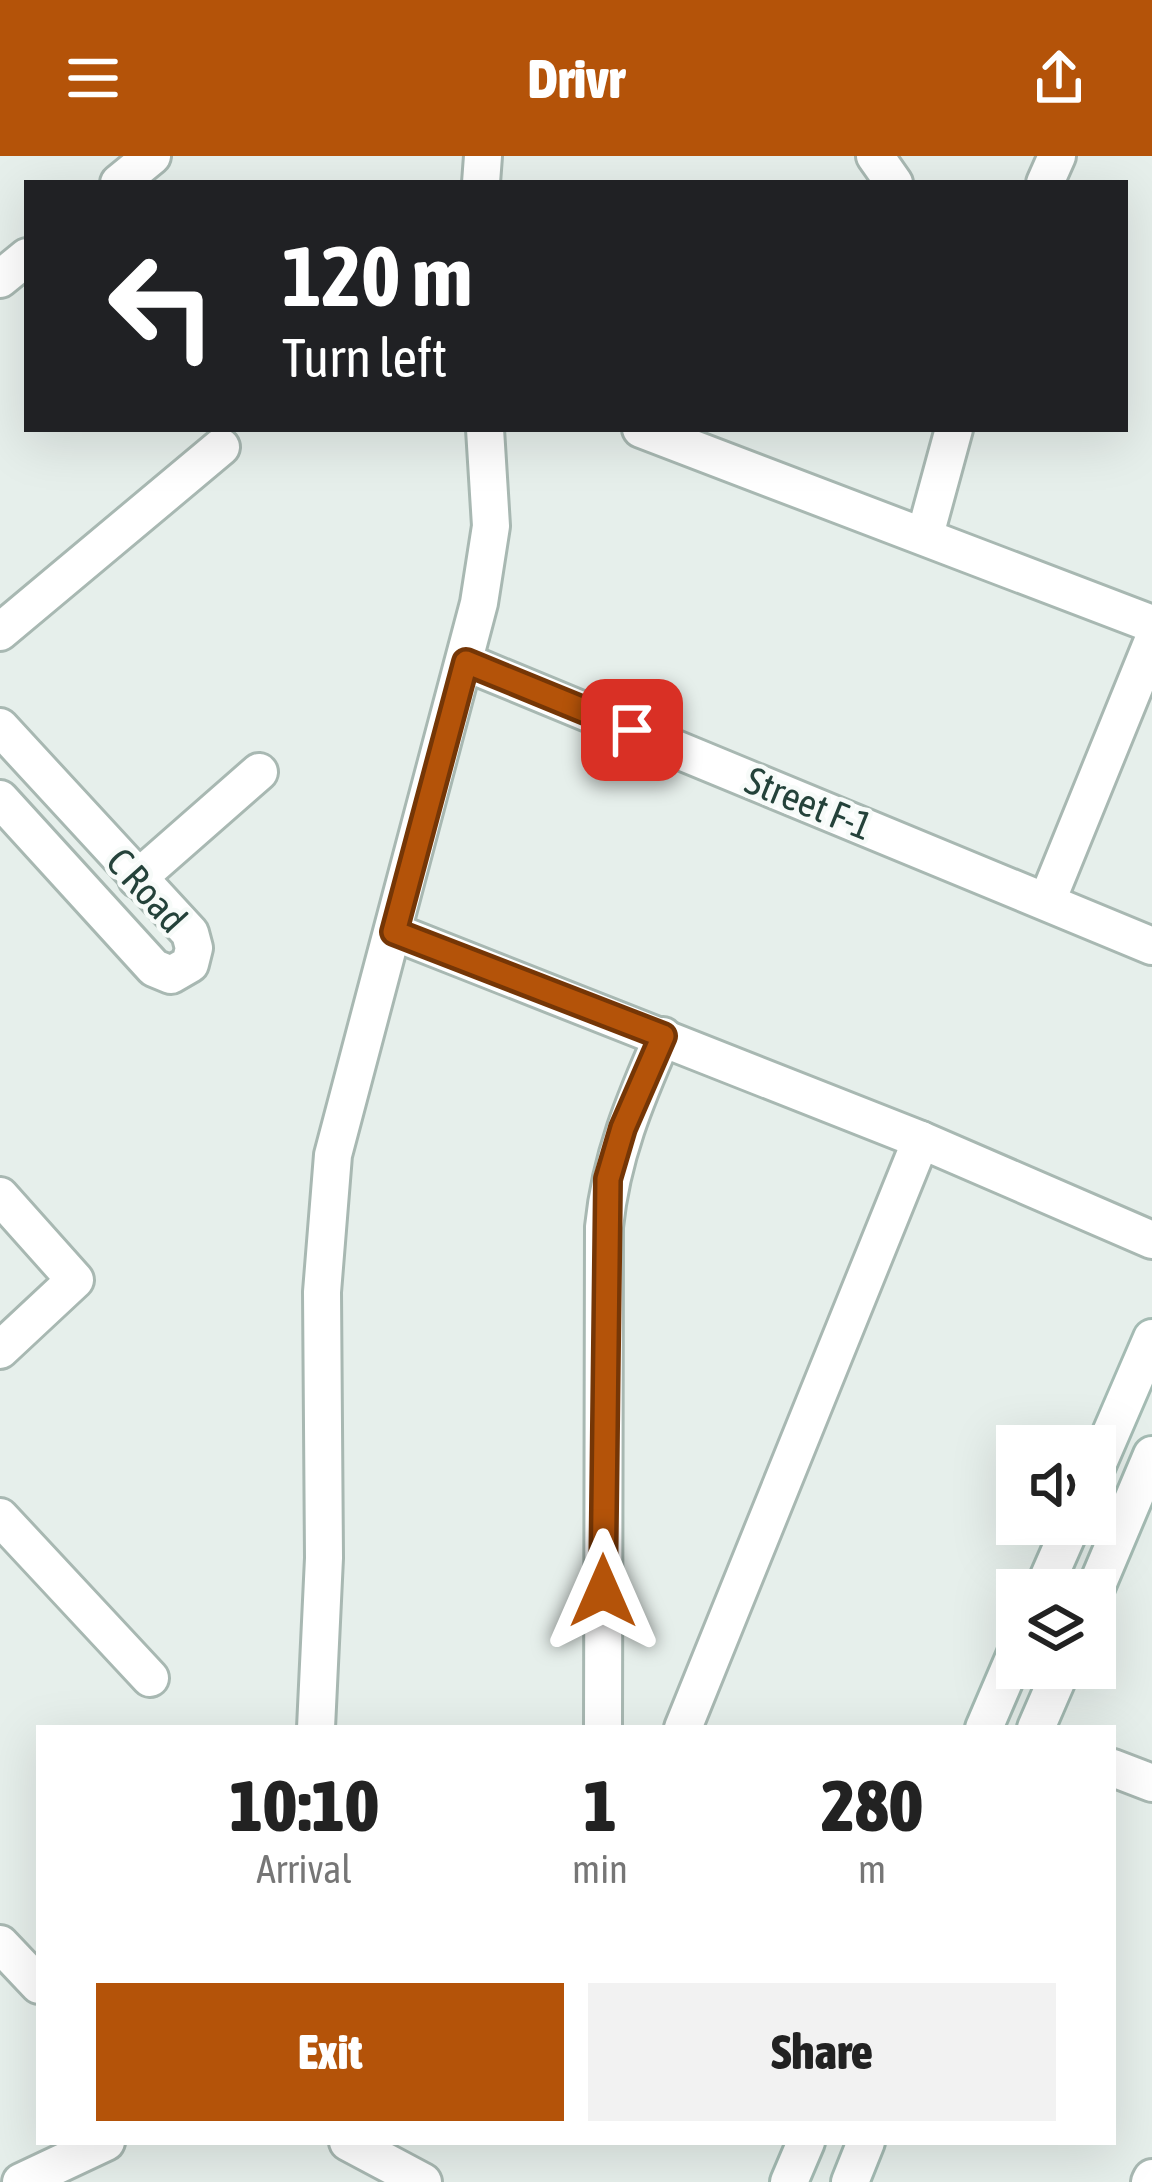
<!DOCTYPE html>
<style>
body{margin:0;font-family:"Asap Condensed",sans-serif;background:#f2f2f2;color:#222;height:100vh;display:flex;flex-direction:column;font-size:45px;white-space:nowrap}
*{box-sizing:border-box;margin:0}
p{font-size:39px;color:#767676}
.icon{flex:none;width:66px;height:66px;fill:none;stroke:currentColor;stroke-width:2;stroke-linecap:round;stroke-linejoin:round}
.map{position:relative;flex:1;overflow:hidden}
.sheet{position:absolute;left:36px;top:1569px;width:1080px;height:420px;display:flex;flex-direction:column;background:#fff;border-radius:0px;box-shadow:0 12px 48px #0002}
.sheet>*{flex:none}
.guide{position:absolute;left:24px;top:24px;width:1104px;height:252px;border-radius:0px;box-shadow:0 12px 48px #0002;background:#202124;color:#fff;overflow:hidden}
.buttons{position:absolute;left:996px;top:1269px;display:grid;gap:24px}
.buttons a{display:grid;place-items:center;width:120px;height:120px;border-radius:0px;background:#fff;box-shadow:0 12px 48px #0002;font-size:60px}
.pin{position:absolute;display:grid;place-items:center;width:102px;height:102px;color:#fff;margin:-51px;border-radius:24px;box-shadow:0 6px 18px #0006}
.me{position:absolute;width:132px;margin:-66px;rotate:0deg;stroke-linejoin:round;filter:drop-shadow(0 0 9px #0008)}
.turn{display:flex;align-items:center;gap:42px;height:252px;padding:0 60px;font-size:54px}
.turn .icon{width:156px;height:156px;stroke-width:2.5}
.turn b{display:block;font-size:84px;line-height:102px}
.eta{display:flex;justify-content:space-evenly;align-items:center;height:204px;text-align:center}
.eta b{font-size:72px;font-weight:800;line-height:84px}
.action{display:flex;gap:24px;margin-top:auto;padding:24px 60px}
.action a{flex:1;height:138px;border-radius:0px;background:#b45309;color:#fff;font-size:48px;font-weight:800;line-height:138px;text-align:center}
.action a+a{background:#f2f2f2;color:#222}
header{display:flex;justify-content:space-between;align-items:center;height:156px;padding:0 60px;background:#b45309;color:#fff;font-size:54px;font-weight:800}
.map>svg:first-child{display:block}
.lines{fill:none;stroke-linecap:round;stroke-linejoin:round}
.street-casing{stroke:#a8b8b2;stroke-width:42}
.secondary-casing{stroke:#a4bbb3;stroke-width:42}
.street{stroke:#fff;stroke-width:36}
.secondary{stroke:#fff;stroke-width:36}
.route-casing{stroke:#753606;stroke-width:30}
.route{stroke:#b45309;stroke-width:21}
.labels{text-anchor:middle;stroke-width:9;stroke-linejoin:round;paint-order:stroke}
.street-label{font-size:39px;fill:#24423a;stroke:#f7fbf9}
</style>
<header><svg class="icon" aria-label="menu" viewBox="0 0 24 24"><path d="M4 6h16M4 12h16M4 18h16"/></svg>Drivr<svg class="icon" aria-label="share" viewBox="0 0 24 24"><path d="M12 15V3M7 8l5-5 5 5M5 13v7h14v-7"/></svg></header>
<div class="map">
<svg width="1152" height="2026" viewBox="0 0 1152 2026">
<rect width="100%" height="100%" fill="#e6efeb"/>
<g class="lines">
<defs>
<g id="street">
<path d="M875,0L894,27"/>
<path d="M119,27L152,0"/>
<path d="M481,27L483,0"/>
<path d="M1045,27L1057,0"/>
<path d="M0,123L27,101"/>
<path d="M641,273L1152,468"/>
<path d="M925,379L954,273"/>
<path d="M0,476L221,291"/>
<path d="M465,506L1152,790"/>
<path d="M0,571L190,777L194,792L190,808L171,819L154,812L0,643"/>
<path d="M137,723L259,616"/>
<path d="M1047,745L1152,487"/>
<path d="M394,776L921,984L1152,1084"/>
<path d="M0,1040L75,1124L0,1194"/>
<path d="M0,1361L150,1522"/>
<path d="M316,1572L324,1402L322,1136L333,999L479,447L491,370L485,273"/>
<path d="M603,1572L604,1071C611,1001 635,944 663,880"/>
<path d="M683,1572L921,984"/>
<path d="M1113,1612L1152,1627"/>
<path d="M0,1788L39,1829"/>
<path d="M348,1986L423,2026"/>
<path d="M21,2026L106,1986"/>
<path d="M1150,2026L1152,2022"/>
</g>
<g id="secondary">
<path d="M1095,1314L1152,1182"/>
<path d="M1043,1434L1072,1368"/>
<path d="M1095,1434L1152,1299"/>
<path d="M984,1572L1017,1495"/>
<path d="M1036,1572L1062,1512"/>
<path d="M789,2026L806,1986"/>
<path d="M850,2026L866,1986"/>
</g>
</defs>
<use href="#street" class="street-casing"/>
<use href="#secondary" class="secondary-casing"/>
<use href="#street" class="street"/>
<use href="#secondary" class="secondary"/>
</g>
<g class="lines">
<defs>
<path id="route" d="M603,1435L608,1023L623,972L663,880L394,776L466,506L632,574"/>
</defs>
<use href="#route" class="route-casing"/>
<use href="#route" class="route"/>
</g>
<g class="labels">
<g class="street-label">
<text transform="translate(809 647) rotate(22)" y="14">Street F-1</text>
<text transform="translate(147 734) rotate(48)" y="14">C Road</text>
</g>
</g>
</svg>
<div class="buttons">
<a><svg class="icon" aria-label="sound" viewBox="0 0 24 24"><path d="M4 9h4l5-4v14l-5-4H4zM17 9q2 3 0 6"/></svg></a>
<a><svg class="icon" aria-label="layers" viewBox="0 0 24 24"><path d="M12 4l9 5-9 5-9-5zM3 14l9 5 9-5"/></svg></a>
</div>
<div class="pin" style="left:632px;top:574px;background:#d93025"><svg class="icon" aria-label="arrive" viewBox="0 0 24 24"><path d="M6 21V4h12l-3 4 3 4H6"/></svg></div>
<svg class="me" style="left:603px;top:1435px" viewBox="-20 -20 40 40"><path d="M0-17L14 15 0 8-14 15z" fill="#b45309" stroke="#fff" stroke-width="4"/></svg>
<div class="guide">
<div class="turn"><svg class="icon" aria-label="left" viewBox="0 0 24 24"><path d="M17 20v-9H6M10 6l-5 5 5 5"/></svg><div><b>120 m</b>Turn left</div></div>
</div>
<section class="sheet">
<div class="eta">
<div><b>10:10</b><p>Arrival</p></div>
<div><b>1</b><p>min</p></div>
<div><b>280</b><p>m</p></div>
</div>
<div class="action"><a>Exit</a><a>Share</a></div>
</section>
</div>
